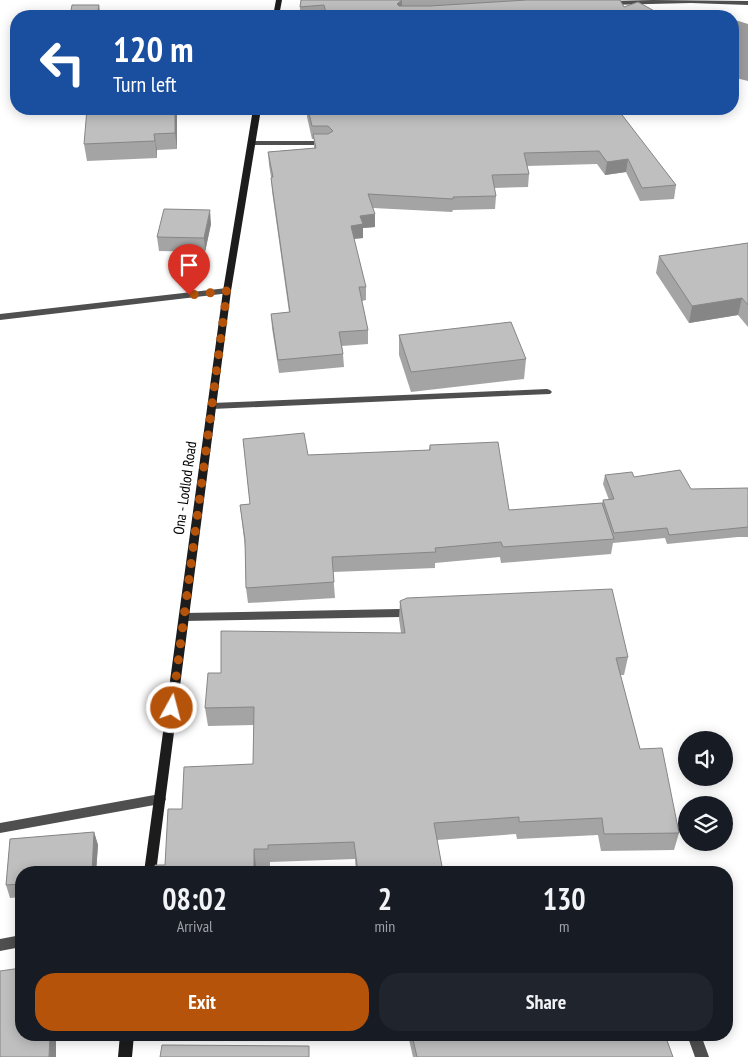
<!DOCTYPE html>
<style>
body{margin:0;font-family:"PT Sans Narrow",sans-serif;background:#20242c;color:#f1f3f6;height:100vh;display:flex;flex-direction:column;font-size:19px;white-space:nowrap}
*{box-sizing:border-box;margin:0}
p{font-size:16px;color:#9ea1a6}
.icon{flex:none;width:28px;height:28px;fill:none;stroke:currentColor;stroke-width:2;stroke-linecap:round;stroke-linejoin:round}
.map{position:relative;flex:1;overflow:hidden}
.drawer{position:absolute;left:15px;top:866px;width:718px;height:175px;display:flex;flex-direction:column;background:#171b24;border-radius:20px;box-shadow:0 2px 12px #0003}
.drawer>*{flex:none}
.hud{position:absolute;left:10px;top:10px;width:729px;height:105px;border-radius:20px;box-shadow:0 2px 12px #0003;background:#1a4fa0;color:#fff;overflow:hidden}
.controls{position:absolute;left:678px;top:731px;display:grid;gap:10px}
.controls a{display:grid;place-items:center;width:55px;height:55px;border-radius:50%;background:#171b24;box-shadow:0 2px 12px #0003;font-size:25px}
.pin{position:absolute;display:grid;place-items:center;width:42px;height:42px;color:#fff;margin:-51px -21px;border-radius:50% 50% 50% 0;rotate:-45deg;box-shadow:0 0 5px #0007}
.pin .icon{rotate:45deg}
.me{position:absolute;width:55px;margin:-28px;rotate:7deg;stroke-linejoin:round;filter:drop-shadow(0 0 4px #0008)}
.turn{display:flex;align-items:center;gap:18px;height:105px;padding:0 20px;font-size:22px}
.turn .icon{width:65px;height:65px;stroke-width:2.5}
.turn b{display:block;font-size:35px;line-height:42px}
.eta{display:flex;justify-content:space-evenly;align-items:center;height:85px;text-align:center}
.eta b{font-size:30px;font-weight:600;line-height:35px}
.cta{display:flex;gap:10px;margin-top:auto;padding:10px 20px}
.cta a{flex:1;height:58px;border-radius:20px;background:#b45309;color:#fff;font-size:20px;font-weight:600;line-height:58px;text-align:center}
.cta a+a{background:#20242c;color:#f1f3f6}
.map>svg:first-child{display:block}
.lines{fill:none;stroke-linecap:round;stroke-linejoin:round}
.river{fill:#9d9d9d;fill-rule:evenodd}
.service{fill:#4f4f4f;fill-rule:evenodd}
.minor{fill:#4f4f4f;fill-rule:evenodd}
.secondary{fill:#1c1c1c;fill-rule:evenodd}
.wall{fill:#a4a4a4}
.shaded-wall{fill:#868686}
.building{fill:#bfbfbf;stroke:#868686}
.route{stroke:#b45309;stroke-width:9;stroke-dasharray:0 16.2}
.labels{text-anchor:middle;stroke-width:4.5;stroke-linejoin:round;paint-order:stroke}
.street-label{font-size:15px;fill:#000;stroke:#fff}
</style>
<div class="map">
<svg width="748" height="1057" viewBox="0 0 748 1057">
<rect width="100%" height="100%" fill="#fff"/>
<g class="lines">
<path class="river" d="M732,19L748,24V81L732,77Z"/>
<g class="service">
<path d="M249,141H327L331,143L327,145H249Z"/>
<path d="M227,288L230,289V293L0,320V314Z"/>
<path d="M547,389L550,390L552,392L550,394L212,409L207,406L212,403Z"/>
<path d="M400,609L404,610L405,613L404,616L400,617L184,621L180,620L179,617L180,614L184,613Z"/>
<path d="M160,794L164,795L166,799L164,803L160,804L0,833V823Z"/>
<path d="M687,1035H701L709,1057H695Z"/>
</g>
<g class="minor">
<path d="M653,0L748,1V5L691,3L609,5L606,3L609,1Z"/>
<path d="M21,935V947L0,951V939Z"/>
</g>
<g class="secondary">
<path d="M276,0H282L279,16H273Z"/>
<path d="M253,109H261L231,291L156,872H144L223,291Z"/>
<path d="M120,1035H134L132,1057H118Z"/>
</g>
</g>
<g class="wall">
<path d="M301,0H620L624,7L660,16H300V7Z"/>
<path d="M177,109V149L157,150V158L87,161L84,144Z"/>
<path d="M307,109H357L358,114L615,109L676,185L674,199L640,201L626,172L605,175L597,164L527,166L529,174L528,187L494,188L496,196L495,209L453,210L452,212L373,208L375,227L363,228V238L354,239L366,287V300L362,301L368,330V344L342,346L343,354L344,367L279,373L272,328L271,314L289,312L272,191L271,177L269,165L268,152L314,148V139H312L307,117Z"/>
<path d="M211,224L205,252L159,251L157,237Z"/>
<path d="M748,243V327L738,315L689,323L656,273L659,256Z"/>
<path d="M399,335L526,359L524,379L411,392L399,355Z"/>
<path d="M243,439L308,455L429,450L430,445L509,510L602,503L603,500H609L603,484L605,475L634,477L691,489L748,488V537H738L667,544L665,538L613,543L611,554L501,563L500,557L435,563V568L333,572L335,598L248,603L246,588L245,547L240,505L250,504Z"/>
<path d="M400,601L628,657L624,675H620L640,749L679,833L674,850L601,851L598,835L517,839L516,834L437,840L443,872H356L355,859L270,862V866H256V872H155L165,865L182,809L253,764L254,725L208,726L205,708L221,673L401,633L399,619Z"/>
<path d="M94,832L98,845L96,872H21V897L10,898L6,885L10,839Z"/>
<path d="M408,1035H665L673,1057H413Z"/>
</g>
<g class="shaded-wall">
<path d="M402,0V12L397,4Z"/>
<path d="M99,5L100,12L99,16H97Z"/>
<path d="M175,109H177V149L175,133Z"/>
<path d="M154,134L157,150V158L155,141Z"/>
<path d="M628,159L626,172L605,175L607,162Z"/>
<path d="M210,210L211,224L205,252L204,238Z"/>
<path d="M375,214V227L363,228V238L351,239V226L360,216Z"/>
<path d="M742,298L738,315L689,323L692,306Z"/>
<path d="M94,832L98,845L96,872H92Z"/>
<path d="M254,849L256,866V872H254Z"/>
<path d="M50,1035H56V1057H49Z"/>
</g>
<g class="building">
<path d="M301,0H402L397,4L399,6H430L527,0H620L624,7L638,2L658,13L660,16H327L324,5L300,7Z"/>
<path d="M72,5H99L97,16H70Z"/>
<path d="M87,109H175V133L154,134L155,141L84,144Z"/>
<path d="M308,109H357L358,114L422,109H615L617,112L619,111L676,185L642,188L628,159L607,162L599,151L524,153L529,174L492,175L496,196L453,197V199L368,194L375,214L360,216L363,224L351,226L366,287H359L368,330L339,332L343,354L278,360L271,314L290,312L271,178L273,177L268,152L316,148L313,134H328L333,131L328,126H312Z"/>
<path d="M164,209L210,210L204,238L157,237Z"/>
<path d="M748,243V305L742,298L692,306L659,256Z"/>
<path d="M511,322L526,359L411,372L399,335Z"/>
<path d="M304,433L308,455L430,450V445L498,442L509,510L602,503L614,539L503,547L501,542L435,548L436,552L332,557L334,582L246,588L245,540L240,505L250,504L243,439Z"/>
<path d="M680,470L691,489L748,488V527L669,535L667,528L614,533L603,500L614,499L605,475L632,472L634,477Z"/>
<path d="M612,589L628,657L616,658L640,749L662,748L679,833L604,834L602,818L519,822V817L434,823L443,872H358L354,842L268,845V849H254V872H155V865H165L168,809H182L184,767L253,764L254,707L205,708L208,673H221V631L405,633L400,601L407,598Z"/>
<path d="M94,832L92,872H21V884L6,885L10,839Z"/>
<path d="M21,968V1035H50L49,1057H0V971Z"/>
<path d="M412,1035H665L673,1057H417Z"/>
<path d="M162,1045L309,1046V1057H160Z"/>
</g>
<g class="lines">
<path class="route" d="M172,708L227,291L189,295"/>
</g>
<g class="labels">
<g class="street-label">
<text transform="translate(185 488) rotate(-82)" y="5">Ona - Lodlod Road</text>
</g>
</g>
</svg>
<div class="controls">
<a><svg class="icon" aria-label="sound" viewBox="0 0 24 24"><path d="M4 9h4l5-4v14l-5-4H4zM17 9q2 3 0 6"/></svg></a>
<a><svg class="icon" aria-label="layers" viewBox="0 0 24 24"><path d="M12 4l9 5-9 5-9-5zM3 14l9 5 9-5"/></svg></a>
</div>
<div class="pin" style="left:189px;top:295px;background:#d93025"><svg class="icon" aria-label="arrive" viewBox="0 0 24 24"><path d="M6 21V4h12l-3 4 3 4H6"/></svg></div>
<svg class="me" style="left:172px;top:708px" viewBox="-20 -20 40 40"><circle r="17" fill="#b45309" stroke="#fff" stroke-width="3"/><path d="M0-11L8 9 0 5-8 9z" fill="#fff"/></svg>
<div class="hud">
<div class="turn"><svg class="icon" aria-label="left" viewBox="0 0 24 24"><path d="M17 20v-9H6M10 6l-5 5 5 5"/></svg><div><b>120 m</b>Turn left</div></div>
</div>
<section class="drawer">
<div class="eta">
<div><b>08:02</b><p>Arrival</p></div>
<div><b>2</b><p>min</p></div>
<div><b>130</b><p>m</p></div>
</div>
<div class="cta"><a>Exit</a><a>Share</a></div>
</section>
</div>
